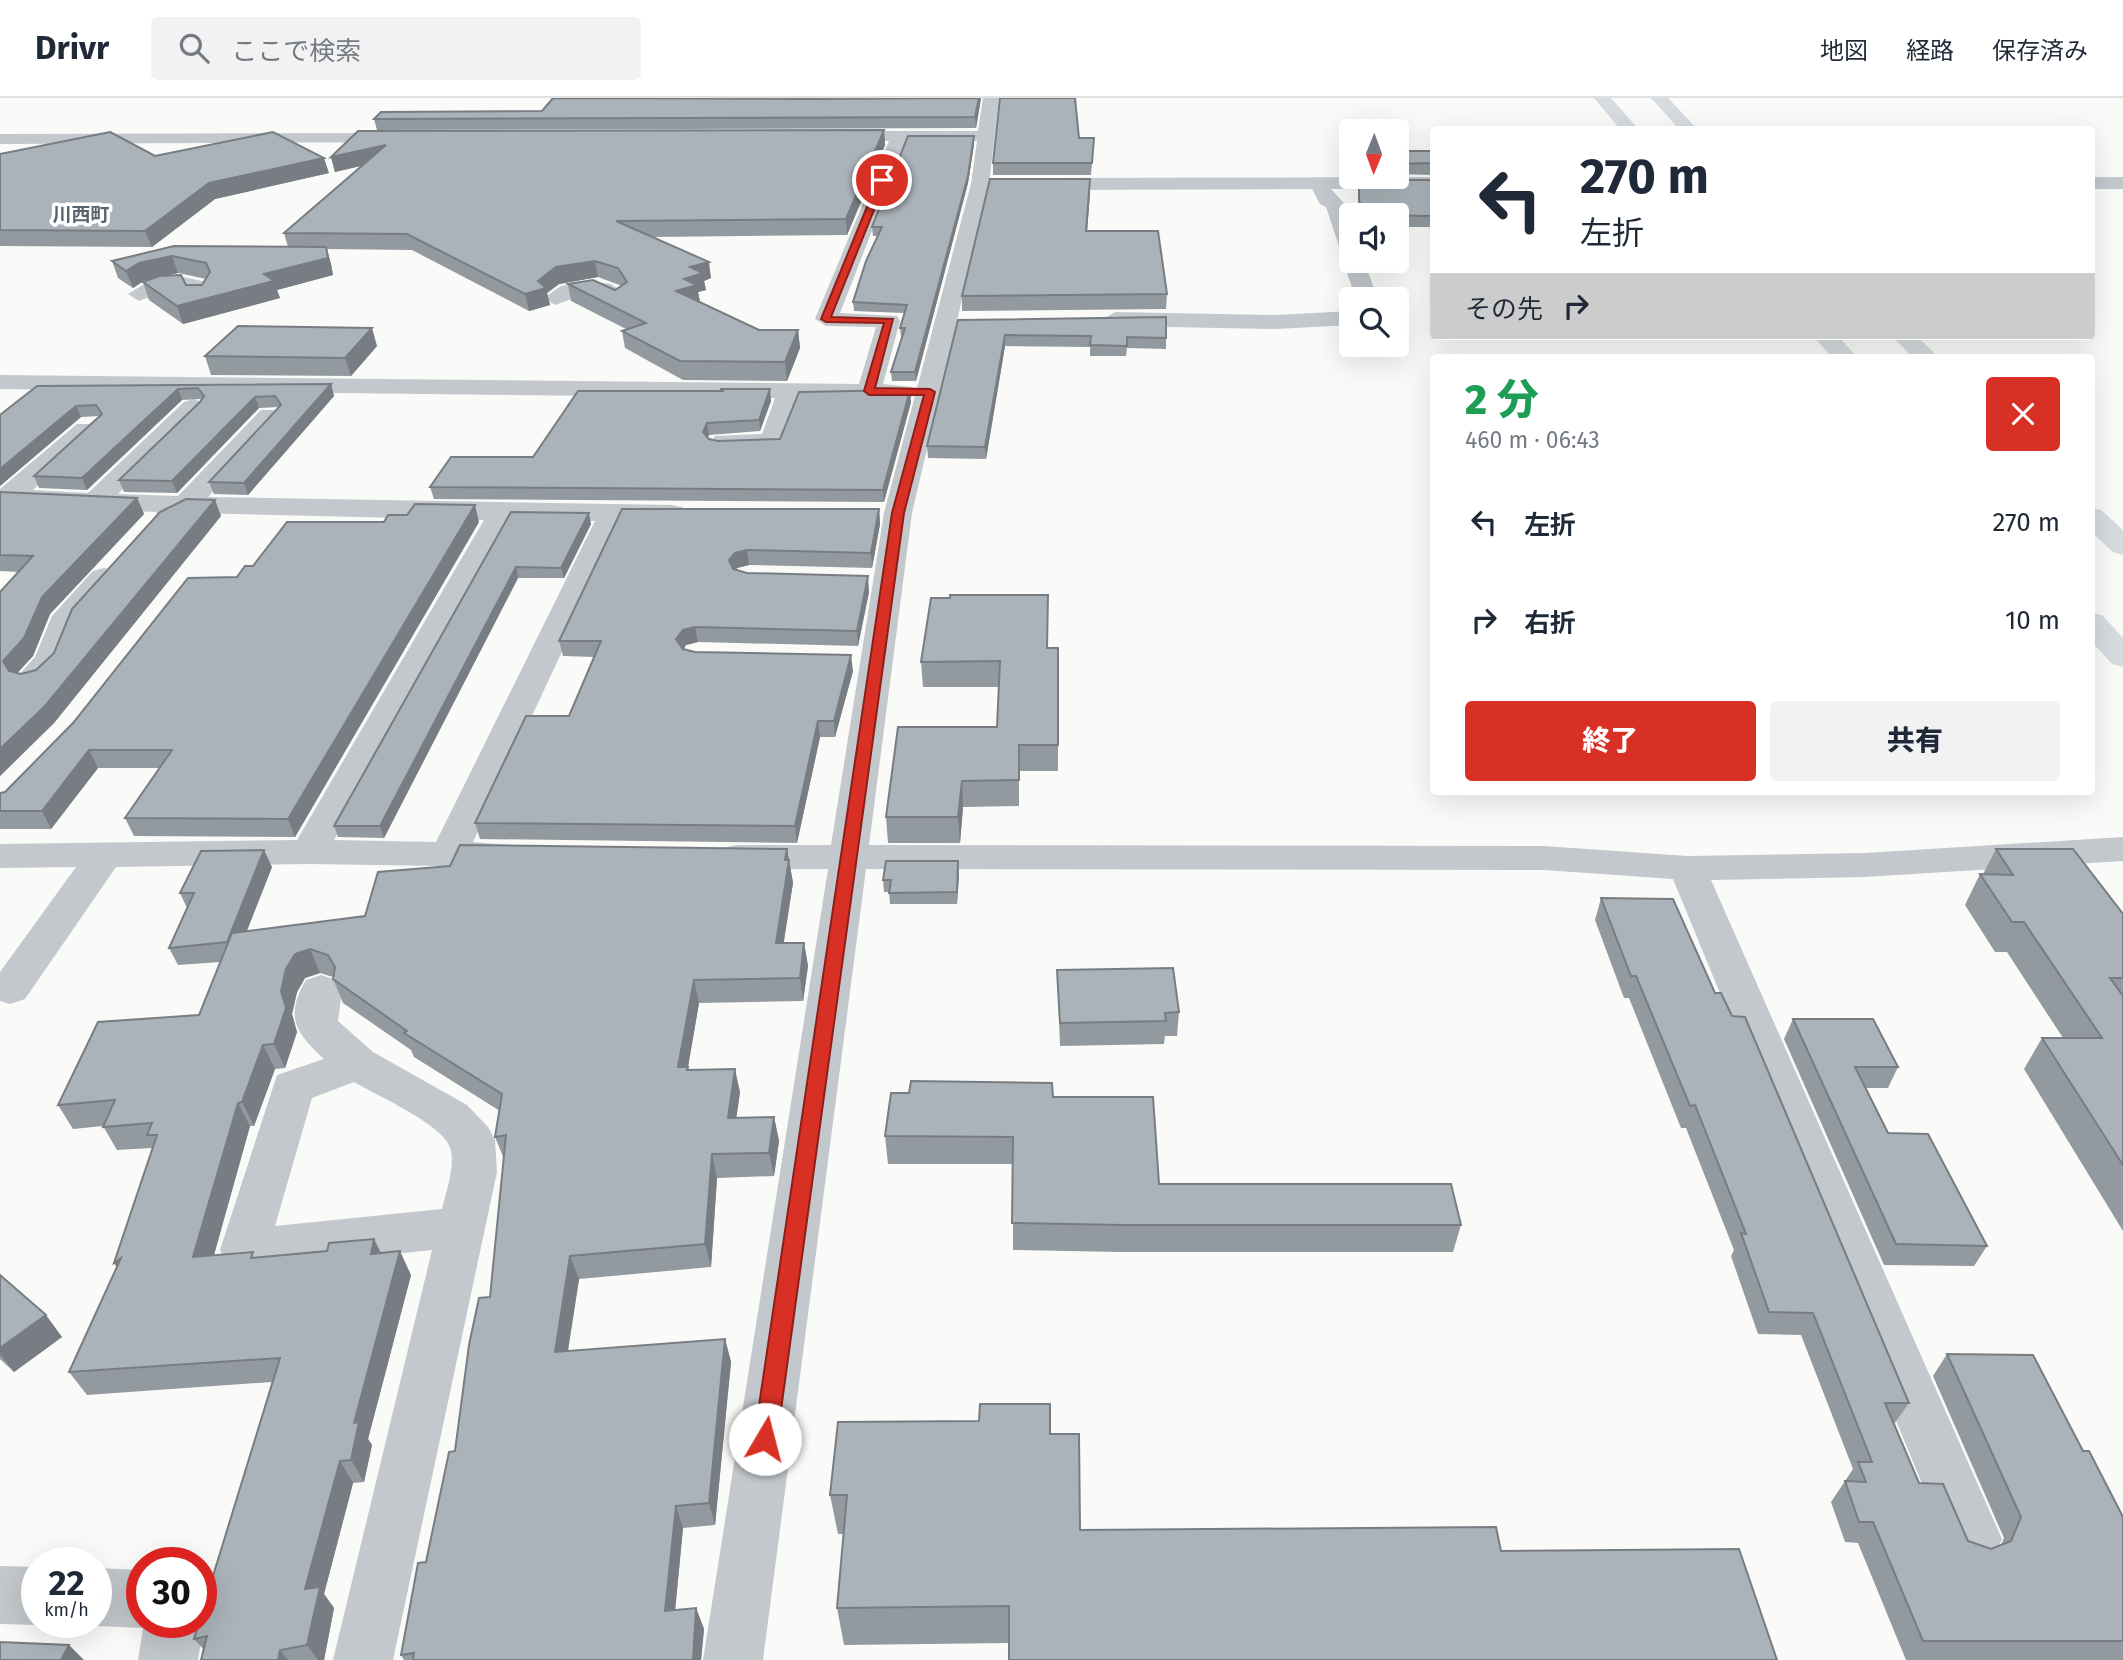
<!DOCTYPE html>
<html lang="ja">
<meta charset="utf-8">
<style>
body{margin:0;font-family:"Fira Sans","Noto Sans JP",sans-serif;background:#f2f2f3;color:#1f2937;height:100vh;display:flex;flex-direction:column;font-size:26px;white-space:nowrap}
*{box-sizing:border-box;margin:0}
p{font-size:23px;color:#747a83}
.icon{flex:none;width:38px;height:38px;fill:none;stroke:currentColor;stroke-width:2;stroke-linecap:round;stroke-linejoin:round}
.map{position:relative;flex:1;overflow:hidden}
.side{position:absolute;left:1430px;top:256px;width:665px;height:441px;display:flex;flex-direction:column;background:#fff;border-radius:7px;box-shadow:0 7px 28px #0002}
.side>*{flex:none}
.hud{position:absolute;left:1430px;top:28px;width:665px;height:214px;border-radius:7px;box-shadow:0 7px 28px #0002;background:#fff;color:#1f2937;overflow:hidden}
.needle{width:46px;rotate:181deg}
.buttons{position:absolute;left:1339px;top:21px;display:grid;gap:14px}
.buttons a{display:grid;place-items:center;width:70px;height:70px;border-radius:7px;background:#fff;box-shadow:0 7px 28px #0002;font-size:35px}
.speed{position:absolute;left:21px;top:1449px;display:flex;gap:14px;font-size:35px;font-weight:700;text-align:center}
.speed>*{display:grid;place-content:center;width:91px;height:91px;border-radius:50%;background:#fff;box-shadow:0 7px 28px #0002;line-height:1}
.speed small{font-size:18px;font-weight:400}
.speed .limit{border:10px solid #d22;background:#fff;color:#111}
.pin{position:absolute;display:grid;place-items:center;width:60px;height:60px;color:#fff;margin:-30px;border:4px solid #fff;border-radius:50%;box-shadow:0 2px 7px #0007}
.me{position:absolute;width:77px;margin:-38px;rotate:8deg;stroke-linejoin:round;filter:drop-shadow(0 0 5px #0008)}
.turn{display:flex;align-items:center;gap:24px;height:147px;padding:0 35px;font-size:32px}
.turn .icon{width:91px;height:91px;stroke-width:2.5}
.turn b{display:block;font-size:49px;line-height:60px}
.then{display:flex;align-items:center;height:66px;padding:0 35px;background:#0003;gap:14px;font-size:26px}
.round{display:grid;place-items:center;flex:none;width:74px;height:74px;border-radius:7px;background:#f2f2f3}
.summary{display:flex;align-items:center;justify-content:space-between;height:119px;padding:0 35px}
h1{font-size:42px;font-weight:800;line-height:52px;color:#1e9e55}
.primary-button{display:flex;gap:14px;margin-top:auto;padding:14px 35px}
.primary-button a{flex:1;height:80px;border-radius:7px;background:#d93025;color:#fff;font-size:28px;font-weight:800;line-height:80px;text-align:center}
.primary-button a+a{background:#f2f2f3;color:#1f2937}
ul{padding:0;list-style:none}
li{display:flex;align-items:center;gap:21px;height:98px;padding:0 35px}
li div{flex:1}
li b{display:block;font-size:26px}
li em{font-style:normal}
header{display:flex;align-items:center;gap:42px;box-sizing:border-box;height:98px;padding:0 35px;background:#fff;border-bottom:2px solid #e0e1e3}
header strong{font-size:33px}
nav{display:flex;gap:38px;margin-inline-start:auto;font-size:24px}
.search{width:490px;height:63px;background:#f2f2f3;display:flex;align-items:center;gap:18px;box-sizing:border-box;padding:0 24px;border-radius:7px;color:#747a83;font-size:26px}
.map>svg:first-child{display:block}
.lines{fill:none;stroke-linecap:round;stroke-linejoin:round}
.minor{fill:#c3c8cc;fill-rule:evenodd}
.major{fill:#d6dbdf;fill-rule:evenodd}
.highway{fill:#d6dbdf;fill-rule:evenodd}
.wall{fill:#929a9f;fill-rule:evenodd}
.shaded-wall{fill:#777d82}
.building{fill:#aab3b9;stroke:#777d82;stroke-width:2}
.route{fill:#d93025;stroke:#8d1f18;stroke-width:2}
.labels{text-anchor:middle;stroke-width:7;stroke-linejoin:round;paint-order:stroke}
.far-neighbourhood-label{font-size:19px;font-weight:bold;fill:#57646e;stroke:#fff}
</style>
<header>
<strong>Drivr</strong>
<div class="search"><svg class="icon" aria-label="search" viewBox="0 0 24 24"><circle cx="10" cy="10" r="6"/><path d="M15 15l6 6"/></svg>ここで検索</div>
<nav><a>地図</a><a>経路</a><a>保存済み</a></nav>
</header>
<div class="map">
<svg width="2123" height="1562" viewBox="0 0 2123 1562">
<rect width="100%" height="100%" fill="#fafaf8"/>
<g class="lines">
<g class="minor">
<path d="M983,0H999L989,86L912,415L869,747L1544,748L1687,758L1865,755L2123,739V763L1865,779L1711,782L2002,1441L1993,1461L1973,1469L1953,1461L1673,781L1544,772L866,771L763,1562H703L828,771H736L723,768L717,759L723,750L736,747H831L884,415L971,86L977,43H907L840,215L897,218L900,223L883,286L912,289L915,294L912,299L903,301L800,300L785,344L781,350C762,354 734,354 715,350L711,344L715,338L762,336L775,300L0,291V277L859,286L876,229L826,228L815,221L889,43H834L825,38L834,33H978Z"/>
<path d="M403,35L409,36L412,40L409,44L0,46V36Z"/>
<path d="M1433,79V91H1331L1345,106L1351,124V163H1364L1378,201H1356L1343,163L1346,159L1341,154L1326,109L1320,106L1312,91L1038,92L1029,86L1038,80Z"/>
<rect x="2091" y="79" width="32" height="12"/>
<path d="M179,178L211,185L214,190L208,202H192L189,197L191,193L188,192L165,193L139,203L128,196L146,185Z"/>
<path d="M586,183L611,186L628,198L617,205L599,196H586L555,207L544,200L561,188Z"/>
<path d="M1351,213V227L1276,231L1115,228L1104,221L1115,214L1276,217Z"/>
<path d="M193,301L202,304L206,309L202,314L118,396L178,398L261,312H279L283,317L208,399L672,407L682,409L686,415L682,421L623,423L473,744L521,748L527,757L521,766L508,769L309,766L116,769L25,901L10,906L0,903V874L76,769L0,770V746L297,742L484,422L191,415L169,424L159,422L156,414L0,407V391L77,326H95L99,331L33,392L88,395L184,304ZM512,423H595L436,744L334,742Z"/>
<path d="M104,470L115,473L119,479C108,496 92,509 80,525C63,548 66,599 19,588L15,581L35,559L52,518L93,473Z"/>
<path d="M321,877L336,882L342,892L338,923L373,954L467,1007L488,1029L495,1042L497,1074L393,1562H333L432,1152L244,1172L227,1166L220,1152L277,977L324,961C296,935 284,919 306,882ZM354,984C376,997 439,1025 449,1047C457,1065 446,1093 442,1111L275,1128L312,1000Z"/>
<path d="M0,1468L37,1469V1524H45L37,1527L0,1526Z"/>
<path d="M96,1470L142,1472V1524H201V1518L204,1524L198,1562H138L143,1530L96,1528L86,1524H96Z"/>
</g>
<g class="major">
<path d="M1594,0H1611L1639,32H1621Z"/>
<path d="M1813,238H1838L1857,259H1832Z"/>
<path d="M2091,515L2102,517L2123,540V569L2112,566L2091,543Z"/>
</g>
<g class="highway">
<path d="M1651,0H1668L1698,32H1680Z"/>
<path d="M1892,238H1917L1938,259H1912Z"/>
<path d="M2091,410L2101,412L2123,432V457L2113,454L2091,434Z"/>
</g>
</g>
<g class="wall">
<path d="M981,0L976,30L377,32L374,21L807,1Z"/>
<path d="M884,32L885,47L847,137L652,139L711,180L704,183L706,192L698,194L700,204L759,232H798L800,250L787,283L683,282L625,250L622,233L626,231L571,203L568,186L615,192L622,188L598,179L559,186L547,195L550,207L529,213L412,152L327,151L331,166L333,177L277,192L280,200L183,226L149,202L143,184L151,181L145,182L133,190L118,180L112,163L288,149L284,135L361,68L335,74L331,59ZM178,175L206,181L202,187H186L166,178Z"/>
<path d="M974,38V46L968,85L916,283H892L891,274L902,239H901L900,230L904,215L854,213L853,204L878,138H873L872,129Z"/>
<path d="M1079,40H1094L1091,77H993V65Z"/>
<path d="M1396,53H1433V77L1396,76Z"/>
<path d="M0,56L155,58L329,75L215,101L152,149L0,148Z"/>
<path d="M1359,82H1433V129H1396V117H1359L1358,115Z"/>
<path d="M1090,94L1087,133L1167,196L1166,211L962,213V198Z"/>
<path d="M1166,219V251L1127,250L1126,258H1090V249L1005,248L986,361L928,360L927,348L958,222Z"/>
<path d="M377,248L351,278L211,277L205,258Z"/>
<path d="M331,286L334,298L248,397L214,396L209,384L279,309L259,310L177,395L124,394L119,382L202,301L182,302L87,392L39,390L34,378L100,318L81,319L0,388V317L37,288Z"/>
<path d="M720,291L771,303L760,333L709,337L708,339L709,341L718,343L780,341L911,304L884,404L434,401L430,389L533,359L720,293Z"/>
<path d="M0,394L137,400L144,416L50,516L33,558L17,575L21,576L36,572L215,402L221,418L54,625L0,678V494L19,474L0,473Z"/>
<path d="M622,411H879L880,426L872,470L749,467L737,470L736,472L747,475L869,494L858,548L698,544L686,547L684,551L695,554L853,573L835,639H820L797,745L480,741L475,725L569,618L594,559L563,558L559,543Z"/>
<path d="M511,414L591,426L564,480H518L384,740L338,739L334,728Z"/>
<path d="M479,424L295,739L134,738L125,720L159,670H98L51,731H0V695L5,694L237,479L253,468Z"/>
<path d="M1048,497V550H1058V673H1019V708L963,709L960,745H888L886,719L997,629L999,589H923L921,564L950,500Z"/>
<path d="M787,751L793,785L783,845H804L808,868L803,903L699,905L688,969V972L740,994L736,1020L774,1019L779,1043L774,1078L717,1080L711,1169L579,1181L568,1253L725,1241L731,1264L715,1427L683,1430L675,1512L696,1510L704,1531L701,1562H404L401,1557L455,1353L490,1199L504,1061L495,1039L500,1013L414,959L411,952L343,905L333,881V879L320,875L305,880L297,894L292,916L297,934L285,970L275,971L254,1028H250L214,1157L256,1159L381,1155L411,1177L368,1341L372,1347L364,1384L353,1385L324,1496L334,1510L324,1562H201L204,1552L194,1541L272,1284L87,1297L69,1274L117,1170L152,1050L117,1052L103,1028L73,1031L58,1007L199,917L220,864L178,867L169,850L187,810L180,795L272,769L247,833L365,818Z"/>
<path d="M1996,751L2123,816V1133L2024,971L2042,940H2063L2007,854H1995L1965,807L1980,776H1983Z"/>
<path d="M959,775L957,806H890L889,794H884L883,782Z"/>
<path d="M1601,800L1715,895L1909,1305L1894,1326L1919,1385L1968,1443L1991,1451L2001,1447L2004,1440L1933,1278L1947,1256L2083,1353L2123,1419V1562H1906L1858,1445L1845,1444L1831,1404L1853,1371L1801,1237L1758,1236L1731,1158L1734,1152L1686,1030H1681L1629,900H1624L1595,822Z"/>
<path d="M1057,872L1179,914L1177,938H1165L1164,946L1060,948Z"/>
<path d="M1793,921L1898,969L1888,990H1865L1888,1035L1987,1148L1974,1168L1884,1167L1784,941Z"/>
<path d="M909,995L1053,999L1159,1086L1461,1127L1453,1154H1121L1013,1152V1066H888L885,1038Z"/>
<path d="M0,1177L62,1239L14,1274L0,1261Z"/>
<path d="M1050,1306L1009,1545L844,1547L837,1510L844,1436H838L830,1397L979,1323Z"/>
</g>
<g class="shaded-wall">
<path d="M979,0H981L976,30L975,19Z"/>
<path d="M884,32L885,47L847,137L846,121Z"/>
<path d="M974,38V46L968,85L916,283L915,274Z"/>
<path d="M386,47L390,61L335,74L331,59Z"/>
<path d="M324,60L329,75L215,101L152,149L145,133L209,85Z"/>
<path d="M1090,81V94L1086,147V133Z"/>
<path d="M326,149L331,166L333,177L277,192L280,200L183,226L177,208L264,176Z"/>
<path d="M172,158L178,175L145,182L133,190L126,173L139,165Z"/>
<path d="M595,163L598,179L559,186L547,195L550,207L529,213L525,196L538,183L556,169Z"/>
<path d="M709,164L711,180L704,183L706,192L698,194L700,204L676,193L690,169Z"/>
<path d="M372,230L377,248L351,278L345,260Z"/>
<path d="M798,232L800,250L787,283L785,264Z"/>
<path d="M1005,237V248L986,361L985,349Z"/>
<path d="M331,286L334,298L248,397L244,385Z"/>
<path d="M178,291L182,302L87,392L82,380Z"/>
<path d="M770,291L771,303L760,333L759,322Z"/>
<path d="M910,292L911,304L884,404L883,392Z"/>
<path d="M255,299L259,310L177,395L172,383Z"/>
<path d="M76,308L81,319L0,388V371Z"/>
<path d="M707,325L709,337L705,345L703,334Z"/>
<path d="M137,400L144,416L50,516L33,558L12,581L3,563L42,499Z"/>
<path d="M215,402L221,418L54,625L0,678V651Z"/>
<path d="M475,407L479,424L295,739L288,721Z"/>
<path d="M879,411L880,426L872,470L871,455Z"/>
<path d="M589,415L591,426L564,480L561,470Z"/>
<path d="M747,452L749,467L737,470L732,478L729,462L735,455Z"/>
<path d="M516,469L518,480L384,740L380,728Z"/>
<path d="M868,478L869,494L858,548L857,533Z"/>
<path d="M695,529L698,544L686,547L679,557L676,541L683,532Z"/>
<path d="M851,557L853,573L835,639L834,623Z"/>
<path d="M818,623L820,639L797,745L795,728Z"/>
<path d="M89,652L98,670L51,731L42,713Z"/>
<path d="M962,683L963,709L960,745L958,719Z"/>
<path d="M787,751L793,785L780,869L776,845L785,762Z"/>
<path d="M264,752L272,769L235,862L227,844Z"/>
<path d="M958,763L959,775L957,806V794Z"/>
<path d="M804,845L808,868L803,903L800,880Z"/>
<path d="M310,851L320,875L305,880L297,894L292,916L297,934L285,970L274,946L281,893L286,871L295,856Z"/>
<path d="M694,882L699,905L688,969L693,992L678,969Z"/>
<path d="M263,947L275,971L254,1028L242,1004Z"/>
<path d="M735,971L740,994L733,1044L728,1020Z"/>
<path d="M238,1005L250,1028L207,1182L193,1159Z"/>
<path d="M774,1019L779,1043L774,1078L769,1055Z"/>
<path d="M712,1056L717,1080L711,1169L705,1146Z"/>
<path d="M374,1141L386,1165L371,1156Z"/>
<path d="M400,1153L411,1177L368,1341L372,1347L364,1384L351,1362L354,1325Z"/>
<path d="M570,1158L579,1181L564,1277L555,1254Z"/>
<path d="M121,1160L129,1189L114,1165Z"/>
<path d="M46,1217L62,1239L14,1274L0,1256V1250Z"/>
<path d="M725,1241L731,1264L715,1427L709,1405Z"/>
<path d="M340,1363L353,1385L324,1496L334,1510L324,1562H318L307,1547L305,1491Z"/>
<path d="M676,1408L683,1430L673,1534L665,1513Z"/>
<path d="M696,1510L704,1531L701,1562H693Z"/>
<path d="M69,1547L84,1562H61Z"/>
<path d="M280,1552L288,1562H278Z"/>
</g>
<g class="building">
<path d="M553,0L807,1L979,0L975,19L374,21L381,14L542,13Z"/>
<path d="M1000,0H1075L1079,40H1094L1092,65H993Z"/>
<path d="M884,32L846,121L616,123L709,164L690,169L703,175L684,181L697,187L676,193L759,232H798L785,264L680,263L622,233L646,225L568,186L593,182L615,192L627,184L618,170L595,163L556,169L538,183L546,190L525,196L407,136L284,135L386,47L331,59L358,33Z"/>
<path d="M110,34L155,58L273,34L324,60L209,85L145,133L0,132V56Z"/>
<path d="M908,38H974L968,78L915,274H891L905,230H900L907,207L853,204L866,163L882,129H872Z"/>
<path d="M1396,53H1433V65L1396,66Z"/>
<path d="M990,81H1090L1086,133H1158L1167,196L962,198Z"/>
<path d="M1359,82H1433V118L1366,117L1359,103Z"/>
<path d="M174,148L326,149L328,160L264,176L274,183L177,208L143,184L159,178L181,177L186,187H202L210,174L206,165L172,158L139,165L126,173L112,163Z"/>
<path d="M1166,219V240L1127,239V248L1090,247L1091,238L1005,237L985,349L927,348L958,222Z"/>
<path d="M238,228L372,230L345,260L205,258Z"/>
<path d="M331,286L244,385L209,384L281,307L275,298L255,299L172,383L119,382L200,304L204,298L198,290L178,291L82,380L34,378L102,316L96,307L76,308L0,371V317L37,288Z"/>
<path d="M720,291H770L759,322L707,325L703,334L709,341L718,343L780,341L799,294L910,292L883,392L430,389L451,359H533L578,293H724Z"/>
<path d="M0,394L137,400L42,499L24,540L3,563L9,573L21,576L36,572L54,555L72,511L160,414L186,401L215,402L45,608L0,651V494L33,458L0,457Z"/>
<path d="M415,406L475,407L288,721L125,720L172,652H89L42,713H0V695L5,694L73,625L188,480L237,479L245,468H253L287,424H384L388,417H407Z"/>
<path d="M622,411H879L871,455L747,452L735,455L729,462L733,471L747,475L868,478L857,533L695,529L683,532L676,541L683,551L695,554L851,557L834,623H818L795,728L475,725L526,618H569L601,543H559Z"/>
<path d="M511,414L589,415L561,470L516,469L380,728H334Z"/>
<path d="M950,497H1048L1047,550H1058V647H1019V682L962,683L958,719H886L898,629H997L1000,563L921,564L931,500H950Z"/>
<path d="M460,747L787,751L785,762H789L776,845H804L800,880L694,882L678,969H688L687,972L735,971L728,1020L774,1019L769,1055L712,1056L705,1146L570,1158L555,1254L725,1241L709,1405L676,1408L665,1513L696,1510L693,1562H413L414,1555L401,1557L418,1465L426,1464L449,1354L455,1353L469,1247L479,1200L490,1199L506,1037L495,1039L502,996L404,935L407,933L333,881L335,869L328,857L310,851L295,856L286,871L281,893L286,910L274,946L263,947L242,1004L238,1005L193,1159L253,1154L251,1160L327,1153L329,1145L374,1141L371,1156L400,1153L354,1325L359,1324L351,1362L340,1363L305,1491L320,1489L307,1547L280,1552L278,1562H201L207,1538L194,1541L199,1524H201V1517L280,1260L69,1274L121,1160L114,1165L157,1037H147L152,1025L103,1029L115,1002L58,1007L98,924L199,917L232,835L365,818L378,774L450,768Z"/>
<path d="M1996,751H2073L2123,816V880H2110L2123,898V1067L2042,940H2102L2024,824H2012L1980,776L2013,777Z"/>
<path d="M264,752L227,844L169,850L194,795H180L201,753Z"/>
<path d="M886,763H958L957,794L889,795L891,782H883Z"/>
<path d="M1601,800L1673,801L1715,895H1721L1732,918L1745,919L1909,1305H1885L1919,1385L1943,1386L1968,1443L1991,1451L2011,1443L2021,1419L1947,1256L2033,1257L2083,1353H2089L2123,1419V1543H1923L1873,1424H1859L1845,1383L1866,1384L1858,1364H1872L1813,1215L1769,1214L1741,1135L1746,1136L1695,1007L1690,1008L1636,878H1631Z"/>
<path d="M1173,870L1179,914L1165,915L1166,923L1060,925L1057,872Z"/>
<path d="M1793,921H1873L1898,969H1855L1888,1035L1928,1036L1987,1148L1896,1146Z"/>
<path d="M911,983L1052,985L1053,999H1153L1159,1086H1451L1461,1127H1122L1012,1125L1013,1039L885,1038L891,995H909Z"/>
<path d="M0,1177L46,1217L0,1250Z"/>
<path d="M980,1306H1050V1336H1079L1080,1432L1496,1429L1501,1453L1739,1451L1777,1562H1009V1508L837,1510L847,1397H830L838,1324L979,1323Z"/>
<path d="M0,1544L69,1547L61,1562H0Z"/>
</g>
<path class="route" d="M882,79L886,82L831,219L893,221L875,290L930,291L935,294L904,415L777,1341L773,1348L765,1351L757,1348L754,1341L892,415L924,297H869L864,293L884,225L826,224L821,221L878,82Z"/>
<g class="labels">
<g class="far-neighbourhood-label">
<text x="81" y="123">川西町</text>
</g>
</g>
</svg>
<div class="buttons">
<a><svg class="needle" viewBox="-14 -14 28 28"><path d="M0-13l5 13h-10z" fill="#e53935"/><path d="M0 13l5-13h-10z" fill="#747a83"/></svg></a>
<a><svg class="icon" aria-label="sound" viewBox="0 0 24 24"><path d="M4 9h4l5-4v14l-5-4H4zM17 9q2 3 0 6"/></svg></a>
<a><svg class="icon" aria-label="search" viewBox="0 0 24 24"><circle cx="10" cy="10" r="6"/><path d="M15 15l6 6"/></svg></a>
</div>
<div class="speed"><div>22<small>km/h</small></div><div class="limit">30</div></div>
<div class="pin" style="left:882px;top:82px;background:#d93025"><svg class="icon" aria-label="arrive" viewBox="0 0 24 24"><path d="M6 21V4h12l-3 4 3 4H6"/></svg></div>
<svg class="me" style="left:765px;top:1341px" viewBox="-20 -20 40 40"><circle r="19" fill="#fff"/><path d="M0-13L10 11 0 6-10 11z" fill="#d93025"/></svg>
<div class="hud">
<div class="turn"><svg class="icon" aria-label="left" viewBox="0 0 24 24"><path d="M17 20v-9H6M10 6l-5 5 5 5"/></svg><div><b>270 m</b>左折</div></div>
<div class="then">その先<svg class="icon" aria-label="right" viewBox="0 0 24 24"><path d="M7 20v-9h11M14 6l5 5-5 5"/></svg></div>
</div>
<section class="side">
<div class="summary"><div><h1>2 分</h1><p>460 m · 06:43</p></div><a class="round" style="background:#d93025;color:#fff"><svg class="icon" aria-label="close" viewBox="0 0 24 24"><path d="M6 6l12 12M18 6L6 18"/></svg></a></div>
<ul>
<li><svg class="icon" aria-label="left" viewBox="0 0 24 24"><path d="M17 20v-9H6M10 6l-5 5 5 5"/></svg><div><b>左折</b></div><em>270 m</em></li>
<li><svg class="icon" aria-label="right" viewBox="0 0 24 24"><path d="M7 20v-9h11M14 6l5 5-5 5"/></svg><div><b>右折</b></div><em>10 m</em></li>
</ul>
<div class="primary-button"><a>終了</a><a>共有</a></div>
</section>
</div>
